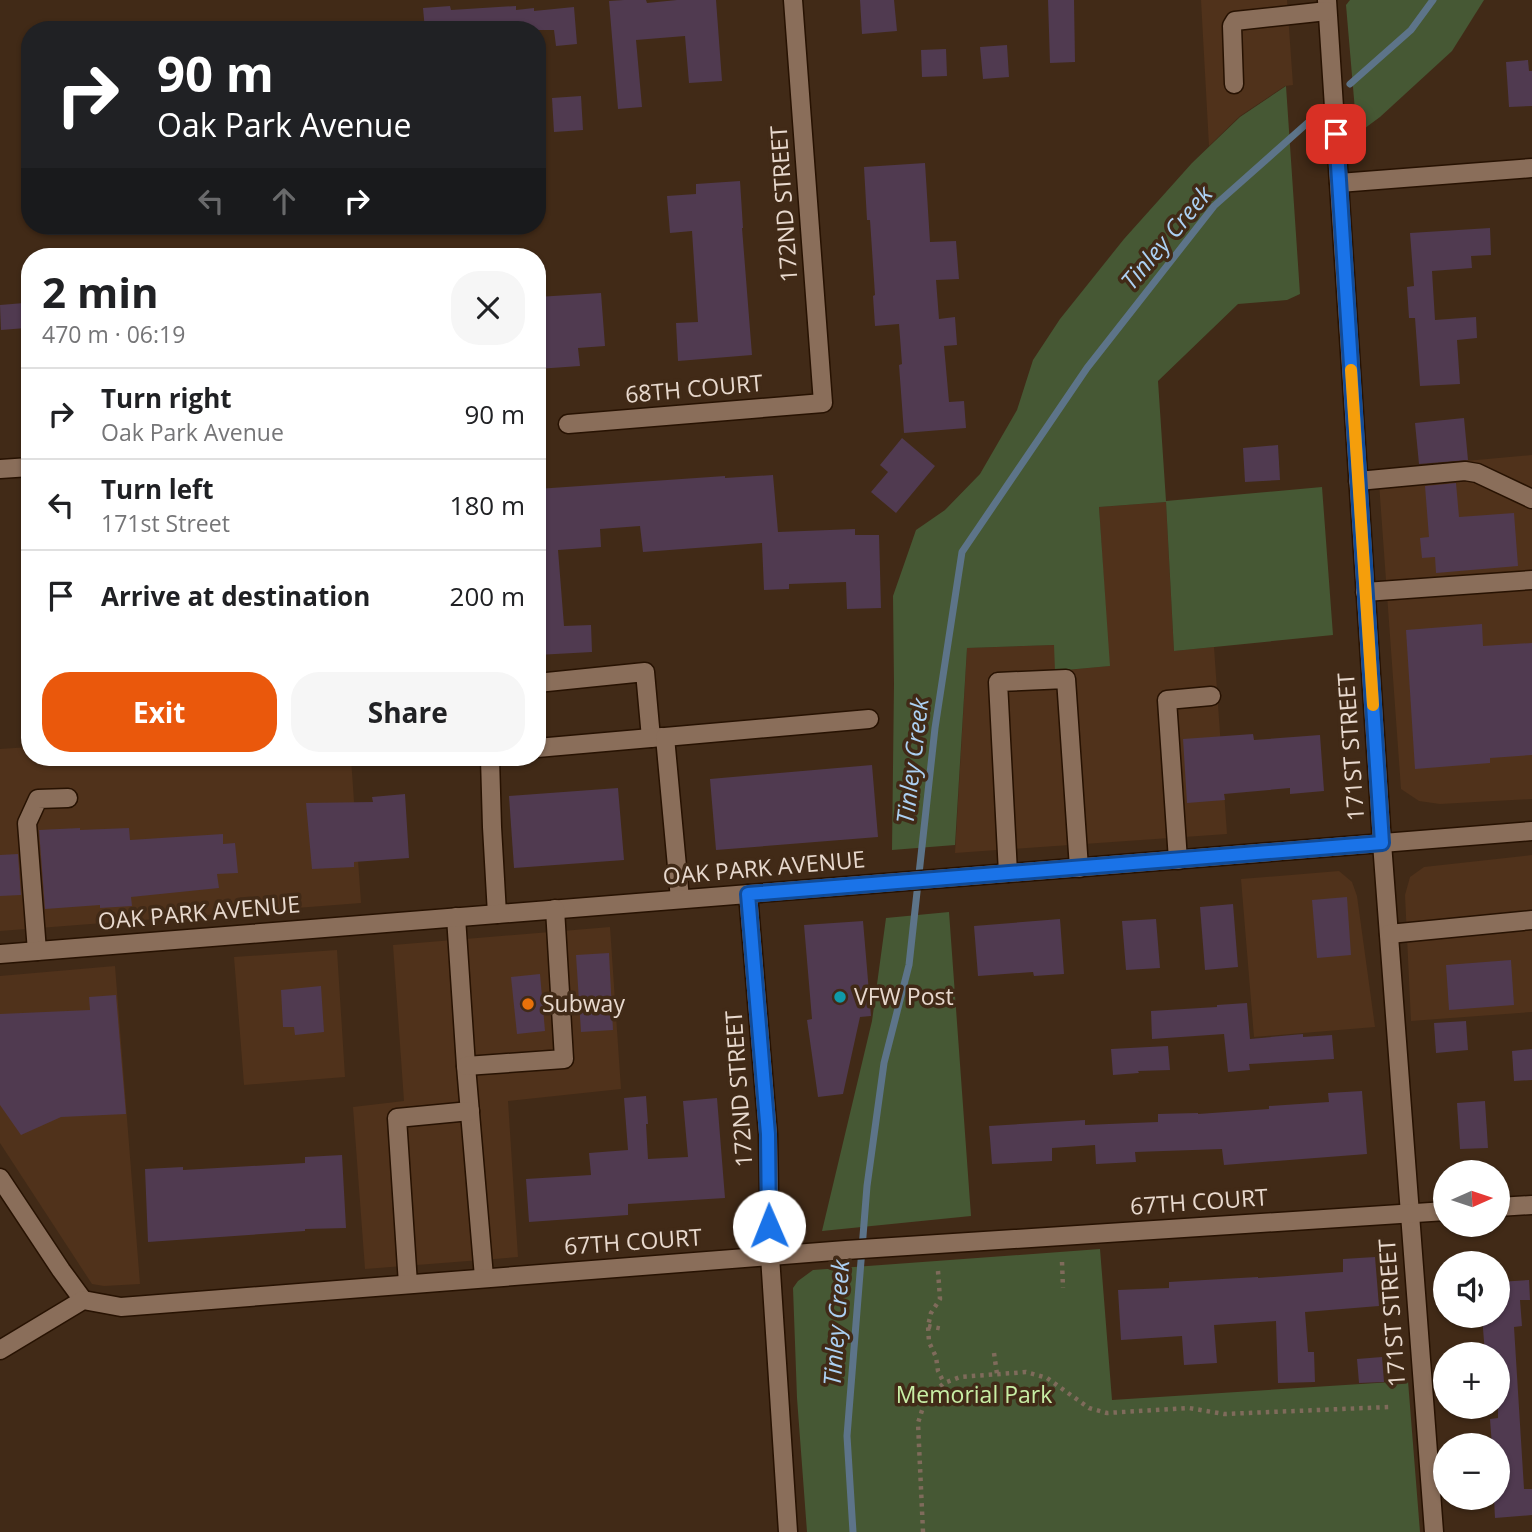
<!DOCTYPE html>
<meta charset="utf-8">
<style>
body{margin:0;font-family:"Open Sans",sans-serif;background:#f6f6f6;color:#202124;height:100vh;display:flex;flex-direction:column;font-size:26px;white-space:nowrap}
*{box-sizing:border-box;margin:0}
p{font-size:23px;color:#757577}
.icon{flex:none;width:38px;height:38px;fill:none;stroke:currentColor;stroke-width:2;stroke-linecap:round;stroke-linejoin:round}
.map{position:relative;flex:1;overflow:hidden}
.drawer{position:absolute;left:21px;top:248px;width:525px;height:518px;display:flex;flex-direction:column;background:#fff;border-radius:28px;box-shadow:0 2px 5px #0004}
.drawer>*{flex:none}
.banner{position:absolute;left:21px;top:21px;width:525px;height:214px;border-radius:28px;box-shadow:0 2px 5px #0004;background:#202124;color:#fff;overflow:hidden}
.needle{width:46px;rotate:87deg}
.buttons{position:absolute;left:1433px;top:1160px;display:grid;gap:14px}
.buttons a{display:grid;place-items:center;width:77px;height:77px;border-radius:50%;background:#fff;box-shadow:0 2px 5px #0004;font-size:35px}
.pin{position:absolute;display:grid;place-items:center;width:60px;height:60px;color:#fff;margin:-30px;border-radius:14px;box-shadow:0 4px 10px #0006}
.me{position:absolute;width:77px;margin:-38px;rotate:359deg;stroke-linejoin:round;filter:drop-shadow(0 0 5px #0008)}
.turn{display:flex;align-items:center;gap:24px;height:147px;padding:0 21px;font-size:32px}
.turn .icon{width:91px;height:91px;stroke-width:2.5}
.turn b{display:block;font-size:49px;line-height:60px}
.lanes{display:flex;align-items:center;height:66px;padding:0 21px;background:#0003;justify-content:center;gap:35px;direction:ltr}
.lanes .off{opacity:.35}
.round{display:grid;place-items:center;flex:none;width:74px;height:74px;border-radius:28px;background:#f6f6f6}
.summary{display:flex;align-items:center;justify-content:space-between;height:119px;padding:0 21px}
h1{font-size:42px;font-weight:700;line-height:52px}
.cta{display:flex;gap:14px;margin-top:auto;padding:14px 21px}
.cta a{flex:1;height:80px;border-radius:28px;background:#ea580c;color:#fff;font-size:28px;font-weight:700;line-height:80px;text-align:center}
.cta a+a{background:#f6f6f6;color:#202124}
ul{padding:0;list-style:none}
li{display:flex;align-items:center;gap:21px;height:91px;padding:0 21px;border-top:2px solid #e0e0e0}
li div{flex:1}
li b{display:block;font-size:26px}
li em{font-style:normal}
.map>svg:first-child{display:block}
.built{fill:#50321b}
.green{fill:#465834}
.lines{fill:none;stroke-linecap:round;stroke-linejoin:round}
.stream{stroke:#5d7489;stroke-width:7}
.building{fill:#503a50}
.minor-casing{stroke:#271202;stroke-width:21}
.path{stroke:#7f6b5b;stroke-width:4.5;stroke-dasharray:3.5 5;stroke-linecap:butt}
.minor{stroke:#8a6e5a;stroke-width:18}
.route-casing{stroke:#114b97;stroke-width:18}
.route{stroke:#1a73e8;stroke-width:12}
.slow{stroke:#f59e0b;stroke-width:12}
.culture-dot{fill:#0f9aa8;stroke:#412a17;stroke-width:2.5}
.food-dot{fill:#e8710a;stroke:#412a17;stroke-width:2.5}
.labels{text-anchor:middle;stroke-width:7;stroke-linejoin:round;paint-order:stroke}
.street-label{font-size:23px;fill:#e8d9ce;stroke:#412a17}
.poi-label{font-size:23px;fill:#e8d9ce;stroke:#412a17;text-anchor:start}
.park-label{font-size:23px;fill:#c8eea5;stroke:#412a17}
.water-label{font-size:24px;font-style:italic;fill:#acd0f3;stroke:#412a17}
</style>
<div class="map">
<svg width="1532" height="1532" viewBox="0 0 1532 1532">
<rect width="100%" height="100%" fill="#412a17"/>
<g class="built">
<path d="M1201,0H1287L1293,85L1285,86L1240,116L1209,146Z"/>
<path d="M1532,455V799L1440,804L1419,801L1401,789L1378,469Z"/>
<path d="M1166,502L1174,651L1214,647L1227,834L955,853L967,648L1055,645V671L1109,666L1099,507Z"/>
<path d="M30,747V758H351L361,903L0,931V749Z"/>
<path d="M1532,855V1012L1411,1021L1405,895L1410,877L1424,867Z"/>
<path d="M1339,871L1352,882L1357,896L1375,1027L1254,1037L1241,879Z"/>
<path d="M610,927L621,1089L508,1101L518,1257L365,1269L353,1107L404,1101L393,945Z"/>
<path d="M337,950L345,1077L244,1085L234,957Z"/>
<path d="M115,966L140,1284L104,1286L92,1284L0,1143V976Z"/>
</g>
<g class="green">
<path d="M1350,0H1484L1452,51L1380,117L1357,134L1346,5Z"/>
<path d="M1286,86L1300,294L1287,300L1238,304L1158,381L1166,501L1322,487L1333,635L1174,651L1166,502L1099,507L1110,666L1055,671L1054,645L967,648L955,845L892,850L894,684L893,596L916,530L945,510L980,474L1017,410L1033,360L1060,319L1124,239L1192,163L1240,117Z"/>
<path d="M949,912L971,1216L822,1231L872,1021L886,918Z"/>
<path d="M1100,1249L1112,1400L1408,1381L1420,1532H807L797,1398L793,1288L798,1281L813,1270Z"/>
</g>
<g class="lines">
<g class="stream">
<path d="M1350,84L1411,30L1433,0"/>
<path d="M853,1532L847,1436L867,1186L884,1063L909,965L935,728L962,552L1087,368L1214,206L1313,118"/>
</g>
</g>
<g class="building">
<path d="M624,0H646L647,3L677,0H716L722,81L689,83L685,36L636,40L642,107L618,109L609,1Z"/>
<path d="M860,0H894L897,31L862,34Z"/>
<path d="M1048,0H1074L1075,62L1050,63Z"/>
<path d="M450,6L451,10L516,6V10L534,8V11L574,7L577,44L556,46L554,30H425L423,8Z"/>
<path d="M1007,45L1009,77L983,79L980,47Z"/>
<path d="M946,49L947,76L922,77L921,50Z"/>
<path d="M1528,60L1529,71H1532V106L1509,107L1506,62Z"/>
<path d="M581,96L583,130L554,132L552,98Z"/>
<path d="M925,163L930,242L956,241L959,279L936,280L939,319L955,317L957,345L944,346L949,402L964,401L966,428L904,433L899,365L902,364L899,324L875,326L873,296L875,295L870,220H867L864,167Z"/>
<path d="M740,181L743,228H742L752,355L678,361L676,323L698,322L692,231L670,233L667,196L696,194V184Z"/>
<path d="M1490,228L1491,255L1471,256L1472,268L1432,271L1435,320L1476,317L1477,338L1457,340L1460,384L1420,386L1415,318H1409L1407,287L1414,286L1410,233Z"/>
<path d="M601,293L605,346L578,348L580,366L537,369V297Z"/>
<path d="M24,303L26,328L1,330L0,305Z"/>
<path d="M1464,418L1468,460L1419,464L1415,423Z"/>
<path d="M902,438L935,466L896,513L871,492L888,472L880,465Z"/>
<path d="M1278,445L1280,480L1245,482L1243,448Z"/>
<path d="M773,475L778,532L855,529V535H879L881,608L847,609L846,582L789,584V589L764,590L762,543L643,552L640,526L600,529L601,547L558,550L564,626L591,625L592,652L537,655V489L725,476V478Z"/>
<path d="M1456,483L1459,517L1514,513L1518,566L1436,573L1435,557L1422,558L1420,538L1429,537L1425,486Z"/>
<path d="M1482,624L1483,646L1532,643V755L1490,758V763L1415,769L1406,630Z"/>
<path d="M1253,734L1254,740L1320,735L1324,791L1290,794V788L1224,794L1225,800L1187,803L1183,739Z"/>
<path d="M872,765L878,837L716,850L710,779Z"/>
<path d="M618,788L624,860L514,868L509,796Z"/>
<path d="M405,794L409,858L354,862V867L312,869L306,803L373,802L372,797Z"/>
<path d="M80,828V830L129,828L130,840L223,834V844L235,843L238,873L217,874L219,888L131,897L132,906L100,908V905L45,909L39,830Z"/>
<path d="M18,854L21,895L0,896V855Z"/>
<path d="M1347,897L1351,955L1317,958L1312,900Z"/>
<path d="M1233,904L1238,967L1205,970L1200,907Z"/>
<path d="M1060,919L1064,974L1034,976L1033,972L978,976L974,926Z"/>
<path d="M1156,919L1160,968L1126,970L1122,921Z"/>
<path d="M863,921L871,1016L860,1017L843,1094L818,1097L807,1020L812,1019L804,925Z"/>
<path d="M609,953L613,1030L581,1032L576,955Z"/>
<path d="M1511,960L1514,1005L1449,1010L1446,965Z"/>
<path d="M540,974L545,1031L517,1034L511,977Z"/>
<path d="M321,986L324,1032L295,1035L294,1027H283L281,990Z"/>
<path d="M116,995L126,1114L61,1117L21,1135L0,1105V1014L90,1010L89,997Z"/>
<path d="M1247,1003L1250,1039L1303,1034V1037L1332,1035L1334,1059L1249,1064L1250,1070L1228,1072L1224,1034L1152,1039L1151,1011L1217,1007V1005Z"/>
<path d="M1466,1021L1468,1050L1436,1053L1434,1023Z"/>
<path d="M1168,1046L1170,1070L1138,1071L1139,1073L1113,1075L1111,1049Z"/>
<path d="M1532,1049V1080L1514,1081L1512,1051Z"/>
<path d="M1362,1091L1367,1154L1224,1165L1222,1149L1135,1152L1136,1162L1096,1164L1095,1145L1052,1148V1161L992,1164L989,1126L1085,1120V1125L1158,1122V1114L1198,1113V1114L1269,1109V1106L1329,1102L1328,1093Z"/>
<path d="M646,1096L648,1124H646L648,1159L688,1157L683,1101L717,1098L725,1198L628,1204V1215L529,1222L526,1179L591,1175L589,1153L628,1150L624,1098Z"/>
<path d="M1485,1101L1488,1148L1460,1149L1457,1103Z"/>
<path d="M342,1155L346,1228L305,1229V1231L148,1242L145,1169L183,1167V1170L305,1163V1157Z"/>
<path d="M1375,1257L1379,1306L1305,1312L1308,1352H1314L1315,1382L1278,1383L1276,1321L1214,1325L1217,1363L1184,1365L1182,1336L1121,1340L1118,1290L1169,1288V1282L1258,1277V1278L1343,1272V1259Z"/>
<path d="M1529,1280L1530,1300H1520L1522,1326L1514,1327L1524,1489H1532V1515L1495,1518L1494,1498H1498V1446H1492L1490,1419L1498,1418V1354H1485L1482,1316H1498V1282Z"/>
<path d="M1382,1357L1384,1382L1359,1383L1357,1359Z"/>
</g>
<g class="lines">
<defs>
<g id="minor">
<path d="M1327,0L1382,843L1434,1532"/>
<path d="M1234,84L1232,26L1235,21L1327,11"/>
<path d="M1339,183L1532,168"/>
<path d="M568,424L823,403L793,0"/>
<path d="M0,469L30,467"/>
<path d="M1358,481L1465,471L1477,473L1532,499"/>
<path d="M1365,592L1532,580"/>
<path d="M537,683L645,672L651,738"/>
<path d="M537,748L662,737"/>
<path d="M490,758L492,827L497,914"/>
<path d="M1178,860L1167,700L1211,696"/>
<path d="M1008,873L998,682L1066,679L1079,868"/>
<path d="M748,894L768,1134L770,1256L788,1532"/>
<path d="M680,899L665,737L869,719"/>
<path d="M456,917L466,1066L484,1277"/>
<path d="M1389,934L1532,920"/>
<path d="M37,951L27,823L38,799L68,798"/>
<path d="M0,954L1532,831"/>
<path d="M466,1066L564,1059L555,909"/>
<path d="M0,1178L61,1270L83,1300"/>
<path d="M1498,1207L1532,1205"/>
<path d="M408,1284L397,1118L470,1111"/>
<path d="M0,1350L83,1300L121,1307L846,1250L1446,1211"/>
</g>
</defs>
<use href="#minor" class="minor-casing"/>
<g class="path">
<path d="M1062,1262L1063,1288"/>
<path d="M938,1271L940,1299L931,1313L928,1326L929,1342L936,1357L938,1371L944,1383"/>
<path d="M928,1326L943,1329"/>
<path d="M994,1353L997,1374"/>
<path d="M923,1532L918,1423L924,1404L935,1391L944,1383L960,1377L1026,1372L1047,1378L1089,1408L1107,1413L1189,1408L1224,1414L1389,1407"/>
</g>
<use href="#minor" class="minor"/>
</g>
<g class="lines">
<defs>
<path id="route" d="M769,1226L768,1134L748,894L1382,843L1336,134"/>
</defs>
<use href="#route" class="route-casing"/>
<use href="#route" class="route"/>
<path class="slow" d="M1351,370L1373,705"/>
</g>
<circle class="culture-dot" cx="840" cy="997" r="7"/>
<circle class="food-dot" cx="528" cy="1004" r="7"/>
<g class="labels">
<g class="street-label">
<text transform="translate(784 204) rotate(-94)" y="8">172ND STREET</text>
<text transform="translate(694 389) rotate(-5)" y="8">68TH COURT</text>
<text transform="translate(1351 747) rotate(-94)" y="8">171ST STREET</text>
<text transform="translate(764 868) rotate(-5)" y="8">OAK PARK AVENUE</text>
<text transform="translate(199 913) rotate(-5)" y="8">OAK PARK AVENUE</text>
<text transform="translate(739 1089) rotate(-94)" y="8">172ND STREET</text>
<text transform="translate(1199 1202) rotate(-4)" y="8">67TH COURT</text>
<text transform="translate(633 1242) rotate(-4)" y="8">67TH COURT</text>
<text transform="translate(1392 1313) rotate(-94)" y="8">171ST STREET</text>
</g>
<g class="poi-label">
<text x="854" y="1005">VFW Post</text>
<text x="542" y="1012">Subway</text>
</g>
<g class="park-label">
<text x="974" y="1403">Memorial Park</text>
</g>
<g class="water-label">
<text transform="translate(1167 238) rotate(-50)" y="8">Tinley Creek</text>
<text transform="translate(913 761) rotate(-83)" y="8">Tinley Creek</text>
<text transform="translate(837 1323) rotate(-86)" y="8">Tinley Creek</text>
</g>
</g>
</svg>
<div class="buttons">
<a><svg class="needle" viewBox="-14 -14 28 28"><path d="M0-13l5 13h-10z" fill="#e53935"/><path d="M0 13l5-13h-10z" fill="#757577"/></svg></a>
<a><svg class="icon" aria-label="sound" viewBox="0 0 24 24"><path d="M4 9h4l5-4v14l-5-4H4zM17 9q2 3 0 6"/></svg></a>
<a>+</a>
<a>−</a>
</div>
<div class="pin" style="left:1336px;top:134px;background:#d93025"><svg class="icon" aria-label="arrive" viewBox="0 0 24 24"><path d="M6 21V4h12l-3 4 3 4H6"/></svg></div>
<svg class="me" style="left:769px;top:1226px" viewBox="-20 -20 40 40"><circle r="19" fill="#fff"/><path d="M0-13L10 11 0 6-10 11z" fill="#1a73e8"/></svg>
<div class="banner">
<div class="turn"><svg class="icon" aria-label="right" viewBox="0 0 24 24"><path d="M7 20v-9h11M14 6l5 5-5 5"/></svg><div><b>90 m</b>Oak Park Avenue</div></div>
<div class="lanes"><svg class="icon off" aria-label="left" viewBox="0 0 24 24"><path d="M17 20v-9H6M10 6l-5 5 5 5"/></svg><svg class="icon off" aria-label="ahead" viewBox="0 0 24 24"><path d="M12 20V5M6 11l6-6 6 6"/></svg><svg class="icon" aria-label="right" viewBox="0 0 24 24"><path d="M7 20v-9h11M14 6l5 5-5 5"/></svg></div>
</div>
<section class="drawer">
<div class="summary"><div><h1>2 min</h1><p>470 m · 06:19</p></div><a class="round"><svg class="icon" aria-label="close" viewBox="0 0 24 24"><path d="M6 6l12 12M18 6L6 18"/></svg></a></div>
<ul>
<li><svg class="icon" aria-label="right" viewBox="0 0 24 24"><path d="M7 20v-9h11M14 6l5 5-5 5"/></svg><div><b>Turn right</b><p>Oak Park Avenue</p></div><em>90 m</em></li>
<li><svg class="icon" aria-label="left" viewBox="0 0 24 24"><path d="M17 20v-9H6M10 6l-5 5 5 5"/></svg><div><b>Turn left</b><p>171st Street</p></div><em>180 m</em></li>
<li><svg class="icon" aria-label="arrive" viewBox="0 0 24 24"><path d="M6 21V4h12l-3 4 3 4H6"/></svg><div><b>Arrive at destination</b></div><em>200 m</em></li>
</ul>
<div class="cta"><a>Exit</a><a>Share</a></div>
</section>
</div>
